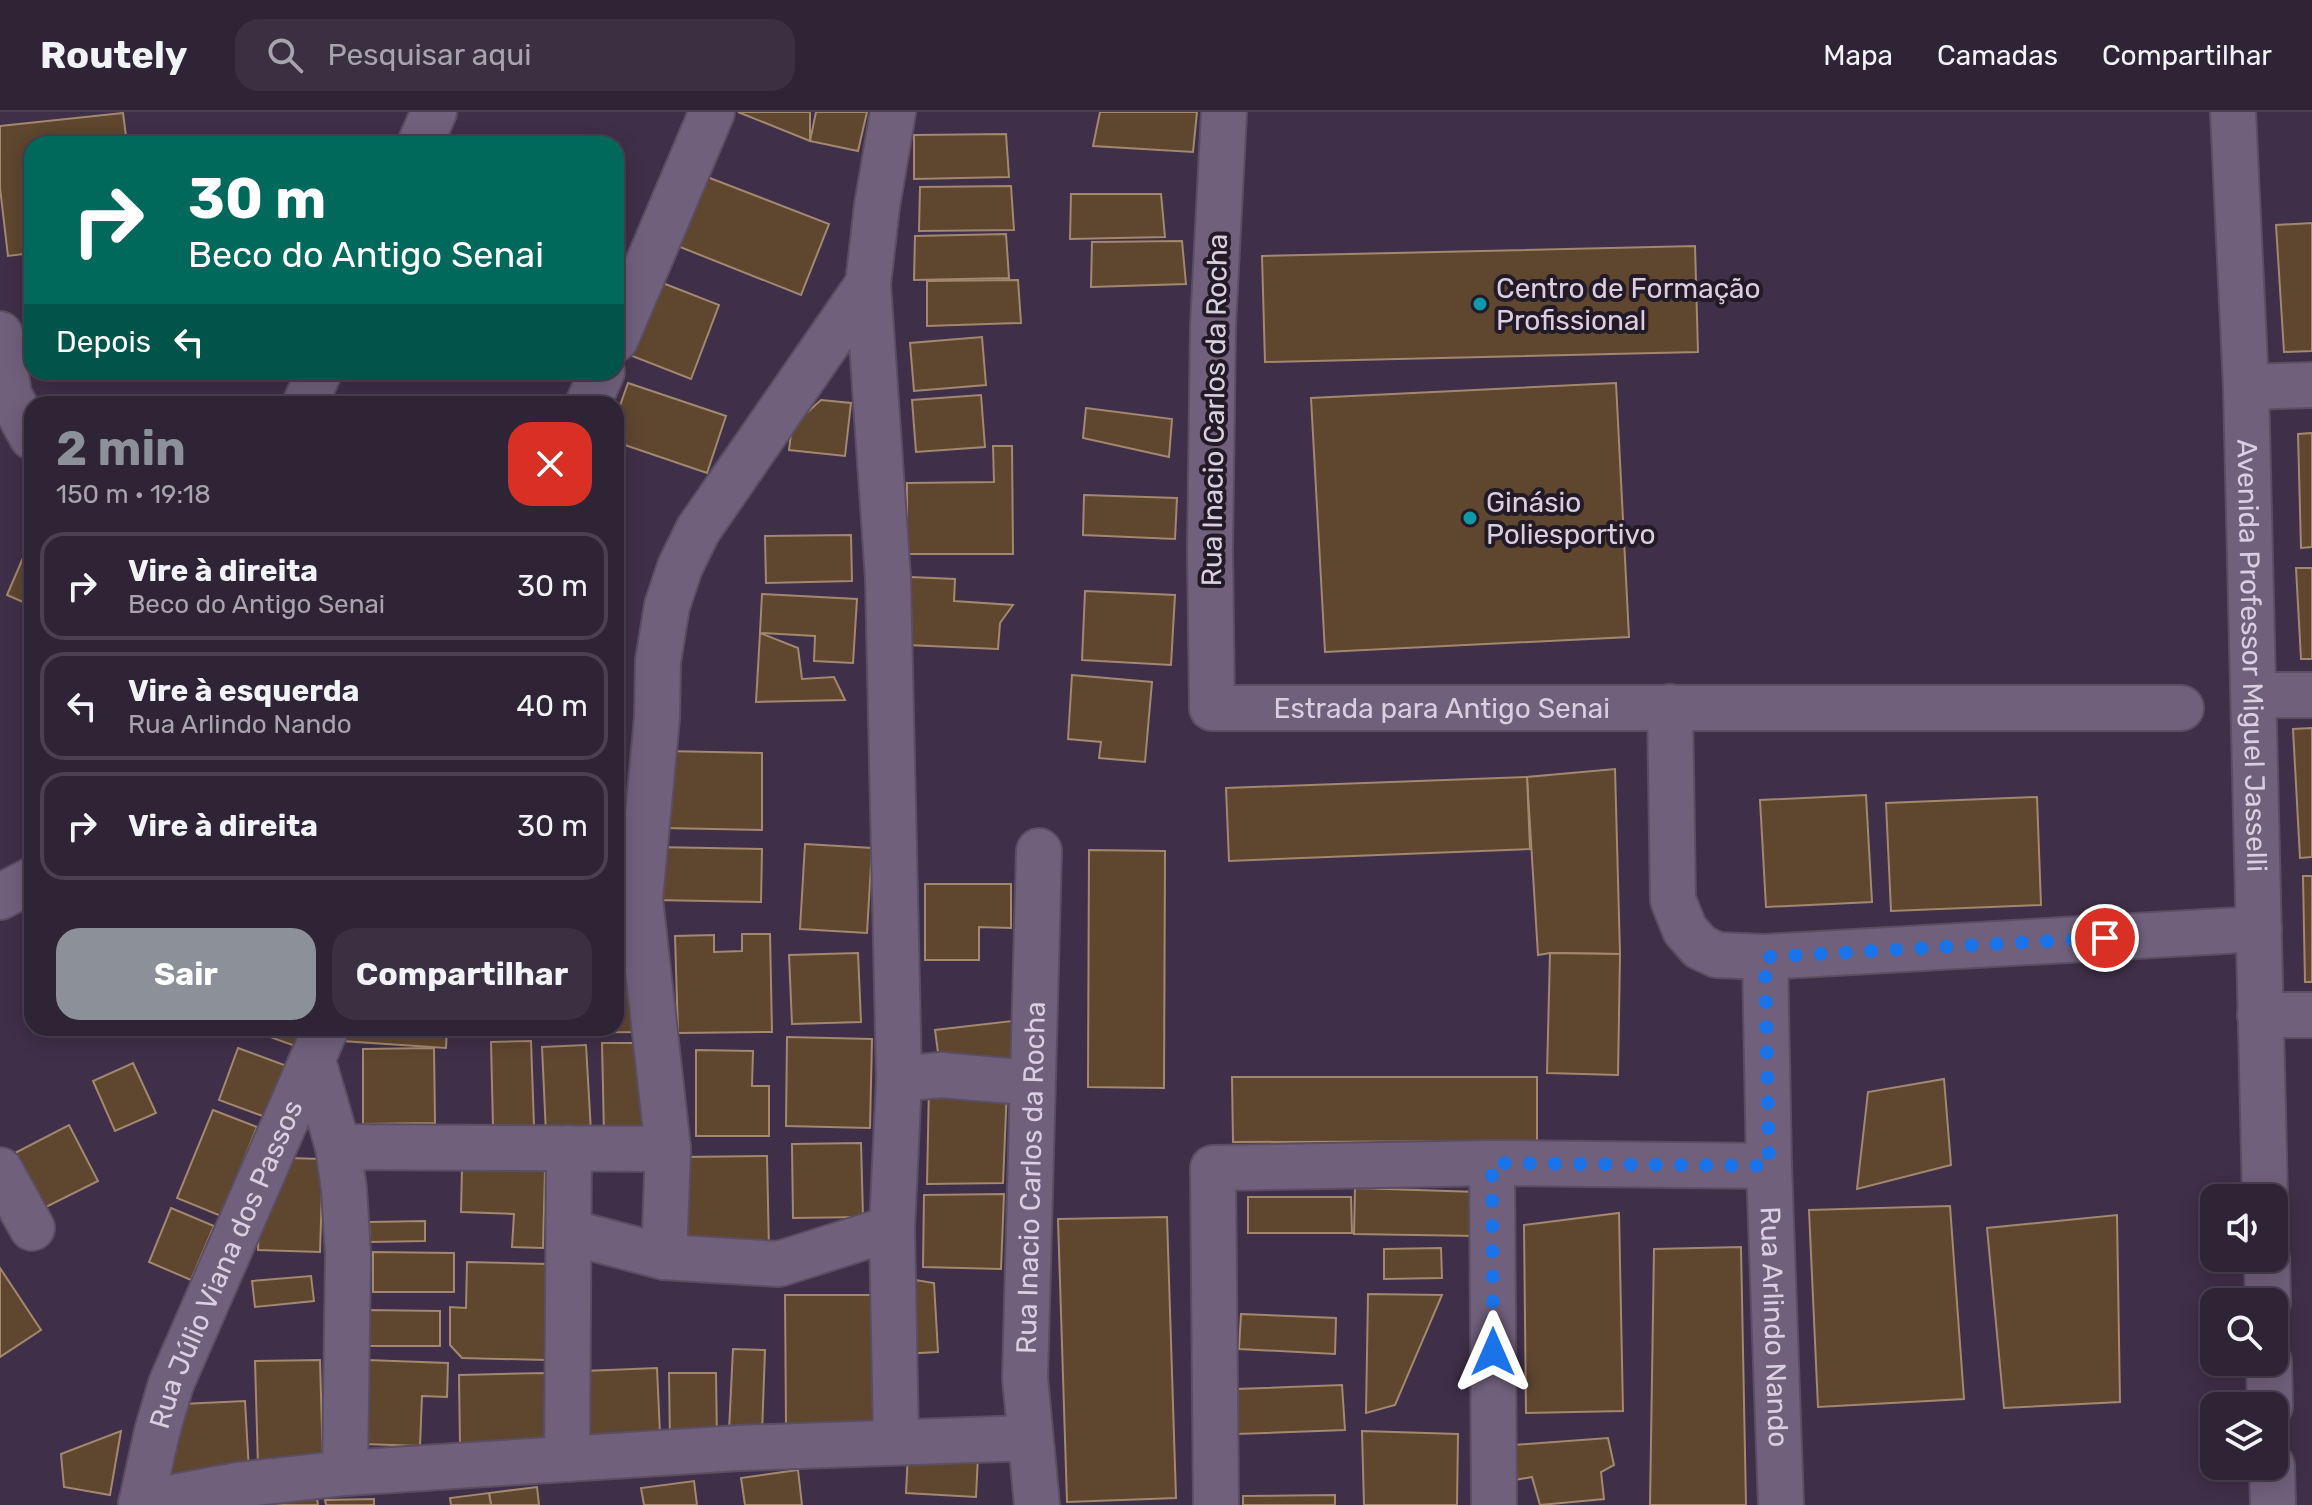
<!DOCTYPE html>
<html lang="pt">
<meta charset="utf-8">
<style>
body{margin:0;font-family:Rubik,sans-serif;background:#3b2f42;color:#f1f3f6;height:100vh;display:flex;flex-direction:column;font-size:30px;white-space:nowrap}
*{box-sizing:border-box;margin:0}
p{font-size:26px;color:#a7a4ad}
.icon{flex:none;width:44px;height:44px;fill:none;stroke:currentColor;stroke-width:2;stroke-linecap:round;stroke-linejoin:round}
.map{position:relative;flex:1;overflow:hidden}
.side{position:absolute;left:24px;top:284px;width:600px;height:640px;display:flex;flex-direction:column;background:#2f2336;border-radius:24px;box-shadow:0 4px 20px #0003,0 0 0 2px #4a4051}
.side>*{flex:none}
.top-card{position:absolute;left:24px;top:24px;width:600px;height:244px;border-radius:24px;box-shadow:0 4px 20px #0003,0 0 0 2px #4a4051;background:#00695c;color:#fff;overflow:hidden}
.tools{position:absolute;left:2200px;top:1072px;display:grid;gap:16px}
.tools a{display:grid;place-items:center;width:88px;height:88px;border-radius:16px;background:#2f2336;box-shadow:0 4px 20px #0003,0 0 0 2px #4a4051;font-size:40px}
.pin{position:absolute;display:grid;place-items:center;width:68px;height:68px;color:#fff;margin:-34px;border:4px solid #fff;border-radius:50%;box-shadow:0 2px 8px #0007}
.me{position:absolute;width:88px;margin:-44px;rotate:0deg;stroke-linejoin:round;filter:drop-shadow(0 0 6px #0008)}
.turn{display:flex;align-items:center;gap:28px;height:168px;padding:0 32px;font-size:36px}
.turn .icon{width:104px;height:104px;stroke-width:2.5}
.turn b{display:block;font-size:56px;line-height:68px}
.then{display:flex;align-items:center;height:76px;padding:0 32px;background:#0003;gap:16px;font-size:30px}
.round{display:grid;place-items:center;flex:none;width:84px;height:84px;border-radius:24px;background:#3b2f42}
.summary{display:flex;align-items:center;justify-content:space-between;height:136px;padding:0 32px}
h1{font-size:48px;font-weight:700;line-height:60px;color:#8c9099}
.cta{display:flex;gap:16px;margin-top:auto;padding:16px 32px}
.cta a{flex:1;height:92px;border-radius:24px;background:#8c9099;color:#fff;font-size:32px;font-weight:700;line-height:92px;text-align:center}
.cta a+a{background:#3b2f42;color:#f1f3f6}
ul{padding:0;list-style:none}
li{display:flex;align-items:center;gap:24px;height:108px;margin:0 16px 12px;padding:0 16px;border:4px solid #4a4051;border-radius:24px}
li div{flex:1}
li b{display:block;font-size:30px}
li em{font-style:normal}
header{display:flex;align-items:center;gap:48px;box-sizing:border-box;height:112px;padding:0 40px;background:#2f2336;border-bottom:2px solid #4a4051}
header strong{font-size:38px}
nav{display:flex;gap:44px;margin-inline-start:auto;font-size:28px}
.search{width:560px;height:72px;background:#3b2f42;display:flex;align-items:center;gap:20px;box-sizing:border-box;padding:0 28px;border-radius:24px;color:#a7a4ad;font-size:30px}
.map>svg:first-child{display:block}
.building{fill:#5e462f;stroke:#a3886f;stroke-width:2}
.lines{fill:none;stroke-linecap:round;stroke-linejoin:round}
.minor-casing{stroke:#5b4e63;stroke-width:48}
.minor{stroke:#71607c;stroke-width:44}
.route{stroke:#1a73e8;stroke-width:14;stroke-dasharray:0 25.2}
.culture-dot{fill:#0f9aa8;stroke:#221a26;stroke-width:3}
.labels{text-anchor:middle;stroke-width:8;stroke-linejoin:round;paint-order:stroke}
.poi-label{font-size:28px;fill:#d9cfe0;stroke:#221a26;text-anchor:start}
.street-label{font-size:28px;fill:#d9cfe0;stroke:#221a26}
</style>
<header>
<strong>Routely</strong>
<div class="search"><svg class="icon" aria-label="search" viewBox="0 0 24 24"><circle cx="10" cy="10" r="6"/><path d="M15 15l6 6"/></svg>Pesquisar aqui</div>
<nav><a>Mapa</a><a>Camadas</a><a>Compartilhar</a></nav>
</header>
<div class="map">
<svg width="2312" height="1393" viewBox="0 0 2312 1393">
<rect width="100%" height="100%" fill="#3f2f48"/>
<g class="building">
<path d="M738,0H810V29Z"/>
<path d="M816,0H867L858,39L810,29Z"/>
<path d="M1100,0H1197L1193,40L1093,34Z"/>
<path d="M123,1L127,32H32V141L8,144L0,76V14Z"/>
<path d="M1006,22L1009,65L914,67V23Z"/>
<path d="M702,63L829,112L801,183L675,133Z"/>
<path d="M1011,74L1014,118L919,119L920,75Z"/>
<path d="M1071,82H1161L1165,125L1070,127Z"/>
<path d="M2312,111V239L2284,240L2276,113Z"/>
<path d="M1006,122L1009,166L914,168L915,124Z"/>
<path d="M1182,129L1186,172L1091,175L1092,130Z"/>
<path d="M1695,134L1698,240L1265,250L1262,144Z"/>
<path d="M655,168L719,193L691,267L627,242Z"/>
<path d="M1018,168L1021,211L927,214V169Z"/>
<path d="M982,225L986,273L914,279L910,231Z"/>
<path d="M628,271L726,304L707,361L616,330V305Z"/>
<path d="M1616,271L1629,525L1325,540L1311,286Z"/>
<path d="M981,283L985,335L916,340L912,288Z"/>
<path d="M821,288L851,291L845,344L789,338L792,314Z"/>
<path d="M1086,296L1172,307L1169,345L1083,326Z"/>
<path d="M2312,321V435L2301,436L2298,322Z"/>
<path d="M993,334H1012L1013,442H907V371L994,370Z"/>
<path d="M1084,383L1177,386L1175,427L1083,423Z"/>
<path d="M851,423L852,469L766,471L765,424Z"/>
<path d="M32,425V494L7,483Z"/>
<path d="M2296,456H2312V547H2301Z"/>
<path d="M910,465L955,467L954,489L1013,493L1000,511L998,537L907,533Z"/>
<path d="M1085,479L1175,483L1171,553L1082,548Z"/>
<path d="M762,482L857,487L853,551L814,549L815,524L760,521Z"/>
<path d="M760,521L798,536L802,567L834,565L845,588L756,590Z"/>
<path d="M1072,563L1152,570L1145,650L1099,646L1101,630L1068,627Z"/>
<path d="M2312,616V745L2300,746L2293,617Z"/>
<path d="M665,639L762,641V718L664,716Z"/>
<path d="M1615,657L1620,842L1550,841L1538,843L1527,665Z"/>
<path d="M1527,665L1530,737L1229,749L1226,676Z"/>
<path d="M1866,683L1872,790L1766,795L1760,688Z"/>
<path d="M2037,685L2041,793L1891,799L1886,691Z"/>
<path d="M616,707H632L631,805L616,804Z"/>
<path d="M805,732L872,736L867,821L800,817Z"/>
<path d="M655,735L762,737L761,790L654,788Z"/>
<path d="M1089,738L1165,739L1164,976L1088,975Z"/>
<path d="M2303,764H2312V870H2305Z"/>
<path d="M925,772H1011V816L979,815V848H925Z"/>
<path d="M742,822H770L772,920L678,921L675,824L714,823V840L742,839Z"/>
<path d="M636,834L637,920L537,921V916H616V835Z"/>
<path d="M858,841L861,910L792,912L789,843Z"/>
<path d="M1550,841L1620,842L1618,963L1547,961Z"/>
<path d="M1012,909L1018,953L941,963L935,918Z"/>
<path d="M245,916H304L298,935Z"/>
<path d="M348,916H447L446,936L342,929Z"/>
<path d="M787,925L872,927L870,1016L786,1014Z"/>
<path d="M531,929L534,1014L493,1015L491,930Z"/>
<path d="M602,931H646L647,1019L604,1021Z"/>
<path d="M586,933L591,1020L546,1022L542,935Z"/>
<path d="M238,936L287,954L268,1006L219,988Z"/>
<path d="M434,936L435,1011L363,1012V937Z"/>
<path d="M696,938L753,939L752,974H769V1024H696Z"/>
<path d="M133,951L156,1001L115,1019L93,969Z"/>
<path d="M1232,965H1537V1029L1233,1030Z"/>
<path d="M1944,967L1951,1053L1857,1077L1868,980Z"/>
<path d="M929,973L1007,976L1003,1071L927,1072Z"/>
<path d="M213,998L257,1015L221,1104L177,1086Z"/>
<path d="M69,1013L98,1069L44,1096L15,1041Z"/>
<path d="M861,1031L863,1105L793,1106L792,1032Z"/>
<path d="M767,1044L769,1138L682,1139L681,1045Z"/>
<path d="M287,1046L323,1047L320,1140L258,1138L259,1103Z"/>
<path d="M462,1056L545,1058L543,1136L512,1135L514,1102L461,1100Z"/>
<path d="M1355,1076L1478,1080L1477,1124L1354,1122Z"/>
<path d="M1004,1082L1001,1157L923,1155L924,1083Z"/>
<path d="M1248,1085H1351L1352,1121H1248Z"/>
<path d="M1950,1094L1964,1287L1818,1295L1809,1098Z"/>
<path d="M171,1096L214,1114L191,1168L149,1150Z"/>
<path d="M1619,1101L1623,1299L1526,1301L1524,1113Z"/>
<path d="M2117,1103L2120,1290L2004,1296L1987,1116Z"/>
<path d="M1167,1105L1176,1386L1067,1390L1058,1107Z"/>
<path d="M425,1109V1129L370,1130L369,1110Z"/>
<path d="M1741,1135L1746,1393H1650L1654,1137Z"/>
<path d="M1441,1136L1442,1166L1384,1167V1137Z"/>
<path d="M373,1140L454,1141V1180H373Z"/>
<path d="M467,1150L548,1152L546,1248L462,1246L450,1233V1195L466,1196Z"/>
<path d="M0,1156L41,1218L0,1245Z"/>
<path d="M311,1164L314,1189L255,1195L252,1169Z"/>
<path d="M903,1166L934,1171L938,1240L902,1242Z"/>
<path d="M1368,1182L1442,1183L1395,1293L1366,1301Z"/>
<path d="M785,1183H874L875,1313L786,1312Z"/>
<path d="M366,1198L440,1199V1234H366Z"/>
<path d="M1241,1202L1336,1206L1335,1242L1239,1237Z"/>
<path d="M733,1237L765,1238L762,1321L729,1319Z"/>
<path d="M320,1248L323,1353L258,1354L255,1249Z"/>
<path d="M367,1248L448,1251L447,1285L422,1284L420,1334L364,1332Z"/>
<path d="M657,1256L660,1322L586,1325L584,1259Z"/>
<path d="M546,1261L547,1333L460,1334L459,1263Z"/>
<path d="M669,1261H716L717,1329H670Z"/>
<path d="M1342,1273L1345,1318L1237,1322L1236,1277Z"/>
<path d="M245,1289L249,1359L165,1363L182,1292Z"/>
<path d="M121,1319L110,1383L64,1375L61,1342Z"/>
<path d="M1362,1319L1458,1322L1457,1393H1364Z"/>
<path d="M1608,1326L1614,1353L1601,1360L1604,1387L1540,1393L1532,1365L1509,1369L1514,1333Z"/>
<path d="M908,1341L978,1344L976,1385L906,1381Z"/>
<path d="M798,1358L802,1393H745L741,1366Z"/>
<path d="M694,1369L697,1393H644L641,1376Z"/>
<path d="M537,1375L539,1393H491L489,1381Z"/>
<path d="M489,1381L491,1393H451L450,1386Z"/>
<path d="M1335,1383V1393H1243V1384Z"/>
<path d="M317,1387L318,1393H249V1390Z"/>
<path d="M374,1387V1393H326L325,1388Z"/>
</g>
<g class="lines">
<defs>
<g id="minor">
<path d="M893,0L877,94L868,172L888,467L899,967L892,1116L896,1329"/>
<path id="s1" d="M1224,0L1213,214L1210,438L1212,596H2181"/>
<path id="s2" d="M2233,0L2246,275L2265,1086"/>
<path d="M420,32L434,0"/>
<path d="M0,222L9,283L32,325"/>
<path d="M616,227L712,0"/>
<path d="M2246,275L2312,273"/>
<path d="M305,292L319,260"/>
<path d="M588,292L602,260"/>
<path d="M2254,583H2312"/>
<path d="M1670,595L1673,788L1685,818L1700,835L1717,843L1765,845L2259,817"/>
<path d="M0,785L32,768"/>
<path id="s3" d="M1765,845L1769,1054L1781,1393"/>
<path d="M2260,903H2312"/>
<path d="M313,949L338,1035L344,1077L348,1142L345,1361"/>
<path d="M899,967L941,963L1032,971"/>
<path d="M338,1035L668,1037"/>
<path d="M1492,1051L1494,1393"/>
<path d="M0,1058L32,1116"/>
<path d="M569,1120L664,1145L779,1152L892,1116"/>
<path d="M664,1145L668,1037L640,787L657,606L658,549L667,494L680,455L698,418L868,172"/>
<path d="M2267,1146L2268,1190"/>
<path d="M2269,1250L2270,1294"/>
<path d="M567,1347L569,1036"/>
<path d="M2272,1354L2273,1393"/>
<path d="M141,1391L237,1373L345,1361L739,1336L1029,1326"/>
<path id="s4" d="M141,1393L157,1320L171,1272L326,916"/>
<path id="s5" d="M1037,1393L1025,1266L1039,739"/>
<path d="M1216,1393L1213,1056L1492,1051L1769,1054"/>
</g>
</defs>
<use href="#minor" class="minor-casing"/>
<use href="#minor" class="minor"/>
</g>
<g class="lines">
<path class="route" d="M1493,1240L1492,1051L1769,1054L1765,845L2105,826"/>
</g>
<g class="culture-dot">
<circle cx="1480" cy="192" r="8"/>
<circle cx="1470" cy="406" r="8"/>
</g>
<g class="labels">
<g class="poi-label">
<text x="1496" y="186">Centro de Formação<tspan x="1496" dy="32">Profissional</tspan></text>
<text x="1486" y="400">Ginásio<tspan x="1486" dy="32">Poliesportivo</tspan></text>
</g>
<g class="street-label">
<text transform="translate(1214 298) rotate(-89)" y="10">Rua Inacio Carlos da Rocha</text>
<text dy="10" stroke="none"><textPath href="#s2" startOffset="544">Avenida Professor Miguel Jasselli</textPath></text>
<text dy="10" stroke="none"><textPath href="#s1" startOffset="826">Estrada para Antigo Senai</textPath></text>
<text dy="10" stroke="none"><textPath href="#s5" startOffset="328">Rua Inacio Carlos da Rocha</textPath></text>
<text dy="10" stroke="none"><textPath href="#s4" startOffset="256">Rua Júlio Viana dos Passos</textPath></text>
<text dy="10" stroke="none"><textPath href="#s3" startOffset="370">Rua Arlindo Nando</textPath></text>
</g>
</g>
</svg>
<div class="tools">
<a><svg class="icon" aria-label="sound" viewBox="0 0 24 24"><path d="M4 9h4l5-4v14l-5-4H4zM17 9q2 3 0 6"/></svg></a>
<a><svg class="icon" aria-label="search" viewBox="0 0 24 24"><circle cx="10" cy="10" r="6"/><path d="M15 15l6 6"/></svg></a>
<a><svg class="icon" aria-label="layers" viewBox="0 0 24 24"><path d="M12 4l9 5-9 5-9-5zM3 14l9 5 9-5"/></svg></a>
</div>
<div class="pin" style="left:2105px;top:826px;background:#d93025"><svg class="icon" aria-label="arrive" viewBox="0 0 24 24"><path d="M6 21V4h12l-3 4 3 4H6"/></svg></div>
<svg class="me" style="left:1493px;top:1240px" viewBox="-20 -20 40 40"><path d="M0-17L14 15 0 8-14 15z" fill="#1a73e8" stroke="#fff" stroke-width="4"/></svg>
<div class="top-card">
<div class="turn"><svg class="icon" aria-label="right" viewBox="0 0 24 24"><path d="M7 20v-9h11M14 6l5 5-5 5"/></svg><div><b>30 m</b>Beco do Antigo Senai</div></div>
<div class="then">Depois<svg class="icon" aria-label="left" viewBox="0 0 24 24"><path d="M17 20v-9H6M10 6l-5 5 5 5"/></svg></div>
</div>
<section class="side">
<div class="summary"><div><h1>2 min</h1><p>150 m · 19:18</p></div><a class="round" style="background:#d93025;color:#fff"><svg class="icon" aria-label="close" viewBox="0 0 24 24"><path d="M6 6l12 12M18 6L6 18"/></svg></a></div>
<ul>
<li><svg class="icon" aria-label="right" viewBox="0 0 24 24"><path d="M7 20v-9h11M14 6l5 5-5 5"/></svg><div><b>Vire à direita</b><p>Beco do Antigo Senai</p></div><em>30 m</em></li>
<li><svg class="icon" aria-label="left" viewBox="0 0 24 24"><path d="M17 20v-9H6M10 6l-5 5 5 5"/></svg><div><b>Vire à esquerda</b><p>Rua Arlindo Nando</p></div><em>40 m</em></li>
<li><svg class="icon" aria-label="right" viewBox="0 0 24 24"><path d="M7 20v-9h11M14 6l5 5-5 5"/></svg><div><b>Vire à direita</b></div><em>30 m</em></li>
</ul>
<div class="cta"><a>Sair</a><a>Compartilhar</a></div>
</section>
</div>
